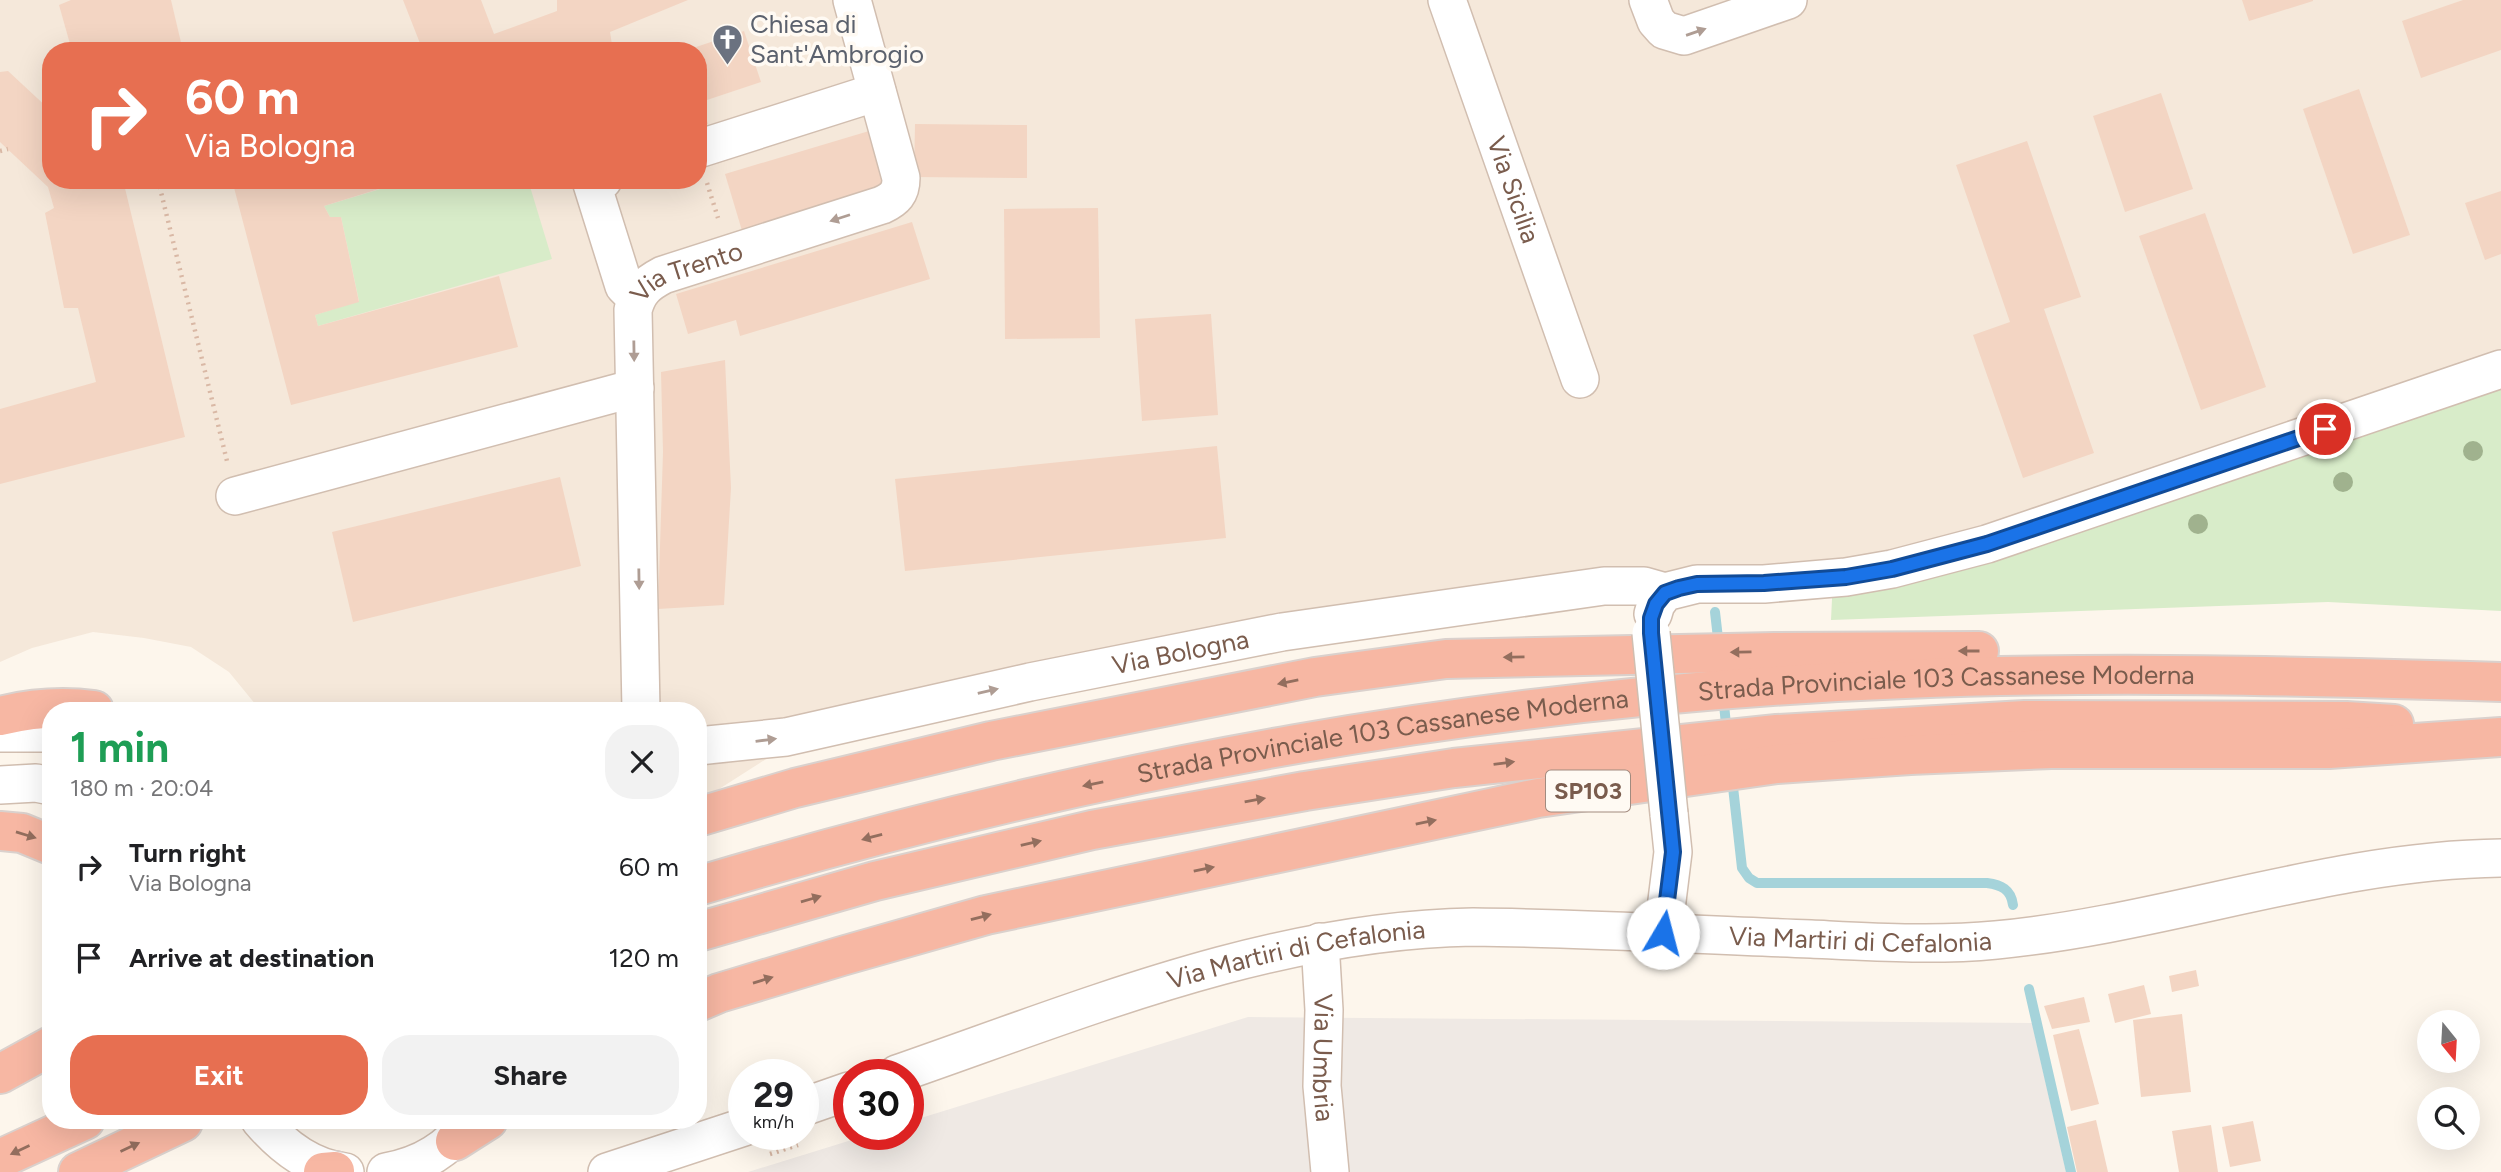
<!DOCTYPE html>
<meta charset="utf-8">
<style>
body{margin:0;font-family:Figtree,sans-serif;background:#f2f2f2;color:#202124;height:100vh;display:flex;flex-direction:column;font-size:26px;white-space:nowrap}
*{box-sizing:border-box;margin:0}
p{font-size:23px;color:#757577}
.icon{flex:none;width:38px;height:38px;fill:none;stroke:currentColor;stroke-width:2;stroke-linecap:round;stroke-linejoin:round}
.map{position:relative;flex:1;overflow:hidden}
.details{position:absolute;left:42px;top:702px;width:665px;height:427px;display:flex;flex-direction:column;background:#fff;border-radius:28px;box-shadow:0 7px 28px #0002}
.details>*{flex:none}
.banner{position:absolute;left:42px;top:42px;width:665px;height:147px;border-radius:28px;box-shadow:0 7px 28px #0002;background:#e76f51;color:#fff;overflow:hidden}
.needle{width:46px;rotate:162deg}
.tools{position:absolute;left:2417px;top:1010px;display:grid;gap:14px}
.tools a{display:grid;place-items:center;width:63px;height:63px;border-radius:50%;background:#fff;box-shadow:0 7px 28px #0002;font-size:35px}
.speed{position:absolute;left:728px;top:1059px;display:flex;gap:14px;font-size:35px;font-weight:700;text-align:center}
.speed>*{display:grid;place-content:center;width:91px;height:91px;border-radius:50%;background:#fff;box-shadow:0 7px 28px #0002;line-height:1}
.speed small{font-size:18px;font-weight:400}
.speed .limit{border:10px solid #d22;background:#fff;color:#111}
.pin{position:absolute;display:grid;place-items:center;width:60px;height:60px;color:#fff;margin:-30px;border:4px solid #fff;border-radius:50%;box-shadow:0 2px 7px #0007}
.me{position:absolute;width:77px;margin:-38px;rotate:8deg;stroke-linejoin:round;filter:drop-shadow(0 0 5px #0008)}
.turn{display:flex;align-items:center;gap:24px;height:147px;padding:0 28px;font-size:32px}
.turn .icon{width:91px;height:91px;stroke-width:2.5}
.turn b{display:block;font-size:49px;line-height:60px}
.round{display:grid;place-items:center;flex:none;width:74px;height:74px;border-radius:28px;background:#f2f2f2}
.overview{display:flex;align-items:center;justify-content:space-between;height:119px;padding:0 28px}
h1{font-size:42px;font-weight:700;line-height:52px;color:#1e9e55}
.cta{display:flex;gap:14px;margin-top:auto;padding:14px 28px}
.cta a{flex:1;height:80px;border-radius:28px;background:#e76f51;color:#fff;font-size:28px;font-weight:700;line-height:80px;text-align:center}
.cta a+a{background:#f2f2f2;color:#202124}
ul{padding:0;list-style:none}
li{display:flex;align-items:center;gap:21px;height:91px;padding:0 28px}
li div{flex:1}
li b{display:block;font-size:26px}
li em{font-style:normal}
.map>svg:first-child{display:block}
.residential{fill:#f5e8da;fill-rule:evenodd}
.industrial{fill:#efe9e4}
.green{fill:#d8ecc9}
.lines{fill:none;stroke-linecap:round;stroke-linejoin:round}
.stream{stroke:#a5d3da;stroke-width:10}
.building{fill:#f3d5c3}
.minor-casing{stroke:#d1beb0;stroke-width:40}
.highway-casing{stroke:#dad1cd;stroke-width:42}
.path{stroke:#d9b8a5;stroke-width:4.5;stroke-dasharray:2 5;stroke-linecap:butt}
.minor{stroke:#fff;stroke-width:37}
.highway{stroke:#f7b7a3;stroke-width:38}
.minor-bridge-casing{stroke:#d1beb0;stroke-width:40;stroke-linecap:butt}
.minor-bridge{stroke:#fff;stroke-width:37}
.tree{fill:#a0b28e}
.oneway{fill:#af9d94}
.oneway2{fill:#936e5e}
.route-casing{stroke:#114b97;stroke-width:18}
.route{stroke:#1a73e8;stroke-width:12}
.labels{text-anchor:middle;stroke-width:7;stroke-linejoin:round;paint-order:stroke}
.shield{fill:#fffaf3;stroke:#a28b7f;stroke-width:2}
.shield-label{font-size:24px;font-weight:bold;fill:#7a5c4d}
.worship-label{font-size:26px;fill:#5b616d;stroke:#fffaf3;text-anchor:start}
.street-label{font-size:26px;fill:#7a5c4d;stroke:#fffaf3}
</style>
<div class="map">
<svg width="2501" height="1172" viewBox="0 0 2501 1172">
<rect width="100%" height="100%" fill="#fdf6ec"/>
<path class="residential" d="M0,0H2501V369L1987,544L1644,586L810,731L716,791L698,796V710H260L229,672L191,647L144,638L93,632L32,648L0,662ZM51,51H698V180H51Z"/>
<path class="industrial" d="M1248,1017L2032,1023L2066,1172H748L871,1134H908V1122Z"/>
<g class="green">
<path d="M410,180H528L552,259L318,326L315,315L359,301L341,217H330L324,206Z"/>
<path d="M2501,369V611L2328,602L1831,620L1833,578Z"/>
</g>
<g class="lines">
<g class="stream">
<path d="M1715,612L1719,647"/>
<path d="M1723,695L1727,734"/>
<path d="M1732,778L1742,868L1749,878L1757,883H1987C2001,885 2011,889 2013,905"/>
<path d="M2029,989L2071,1172"/>
</g>
</g>
<g class="building">
<path d="M71,0H171L183,51H72L59,5Z"/>
<path d="M403,0H481L494,34L557,11V0H688L610,32L613,51H423Z"/>
<path d="M2242,0H2313V1L2249,21Z"/>
<path d="M2463,0H2501V50L2421,78L2402,21Z"/>
<path d="M744,31L761,82L701,102L708,124L698,127V51L687,50Z"/>
<path d="M8,71L51,111V180H123L185,437L0,484V409L96,382L78,308H64L45,213L54,208L48,187L0,142V72Z"/>
<path d="M2359,89L2410,235L2353,254L2303,109Z"/>
<path d="M2161,93L2193,189L2125,212L2093,116Z"/>
<path d="M915,124L1027,125V178L914,177Z"/>
<path d="M869,131L884,190L743,234L725,174Z"/>
<path d="M2027,141L2081,297L2044,309L2094,453L2023,478L1973,335L2010,322L1956,165Z"/>
<path d="M232,180H408L324,206L330,217H341L359,302L315,315L318,326L499,276L518,347L291,405Z"/>
<path d="M2501,191V254L2485,260L2465,203Z"/>
<path d="M1098,208L1100,338L1005,339L1004,209Z"/>
<path d="M2205,213L2266,387L2201,410L2139,236Z"/>
<path d="M912,222L930,279L740,336L736,320L688,334L676,294Z"/>
<path d="M1211,314L1218,415L1142,421L1135,319Z"/>
<path d="M725,360L731,488L724,605L658,609L663,452L661,372Z"/>
<path d="M1217,446L1226,538L905,571L895,479Z"/>
<path d="M560,477L581,566L353,622L332,532Z"/>
<path d="M2196,970L2199,986L2172,992L2169,976Z"/>
<path d="M2144,985L2151,1014L2115,1023L2108,994Z"/>
<path d="M2084,997L2090,1022L2052,1029L2044,1006Z"/>
<path d="M2182,1014L2191,1092L2141,1097L2133,1020Z"/>
<path d="M2079,1029L2099,1104L2071,1111L2053,1035Z"/>
<path d="M2096,1120L2108,1172H2077L2067,1127Z"/>
<path d="M2253,1121L2261,1161L2230,1167L2222,1127Z"/>
<path d="M2211,1125L2218,1172H2179L2172,1131Z"/>
</g>
<g class="lines">
<defs>
<g id="minor">
<path id="s1" d="M1447,0L1580,379"/>
<path d="M1648,0L1656,21L1664,30L1684,36L1788,0"/>
<path d="M698,149L877,92"/>
<path d="M603,180L592,184L624,286L636,298"/>
<path d="M235,496L635,388"/>
<path d="M1653,614L1656,604L1665,592L1697,584H1764L1846,577L1892,569L1987,544L2501,369"/>
<path id="s2" d="M641,710L633,310C638,291 646,284 663,275L882,205C895,199 901,193 901,178L852,0"/>
<path d="M0,733H51"/>
<path id="s3" d="M698,746L786,737L1030,682L1282,632L1604,586H1644L1665,592"/>
<path d="M0,785L36,783L51,786"/>
<path d="M1663,933L1673,852L1669,814"/>
<path id="s4" d="M1320,942L1324,1010L1322,1086L1330,1172"/>
<path id="s5" d="M897,1074C1084,1009 1273,930 1473,927C1586,928 1698,935 1811,939C1873,942 1934,946 1996,940C2166,924 2330,860 2501,858"/>
<path d="M803,1107L849,1091"/>
<path d="M260,1120C282,1146 310,1168 345,1172"/>
<path d="M386,1172C424,1165 447,1149 472,1120"/>
<path d="M607,1172L744,1127"/>
</g>
<g id="highway">
<path d="M0,716C32,708 61,706 94,710"/>
<path d="M698,817L795,788L991,741L1315,677L1446,659L1775,652L1979,651"/>
<path d="M0,831L22,833L51,845"/>
<path id="s6" d="M698,886C1088,769 1498,694 1905,679C2104,671 2302,676 2501,682"/>
<path d="M698,932L875,881L1092,830L1305,791L1454,768L1777,734L2025,720L2346,721L2394,724"/>
<path d="M698,1002L719,993L842,956L986,915L1538,798L1777,764L1910,755L2051,749H2329L2501,737"/>
<path d="M0,1074L51,1046"/>
<path d="M455,1141L488,1120"/>
<path d="M0,1159L85,1120"/>
<path d="M78,1172L183,1122"/>
<path d="M323,1172L335,1171"/>
</g>
</defs>
<use href="#minor" class="minor-casing"/>
<use href="#highway" class="highway-casing"/>
<g class="path">
<path d="M0,151L8,149"/>
<path d="M158,180L227,461"/>
<path d="M707,183L718,218"/>
<path d="M770,1154L798,1145"/>
</g>
<use href="#minor" class="minor"/>
<use href="#highway" class="highway"/>
<defs>
<path id="minor-bridge" d="M1651,633L1669,814"/>
</defs>
<use href="#minor-bridge" class="minor-bridge-casing"/>
<use href="#minor-bridge" class="minor-bridge"/>
</g>
<g class="tree">
<circle cx="2473" cy="451" r="10"/>
<circle cx="2343" cy="482" r="10"/>
<circle cx="2198" cy="524" r="10"/>
</g>
<defs><path id="oneway-solid" d="M-6-.8H1V-3.2L6.5 0L1 3.2V.8H-6Z" transform="scale(1.75)"/></defs>
<g class="oneway">
<use href="#oneway-solid" transform="translate(1696 32) rotate(-19)"/>
<use href="#oneway-solid" transform="translate(840 218) rotate(162)"/>
<use href="#oneway-solid" transform="translate(634 351) rotate(89)"/>
<use href="#oneway-solid" transform="translate(639 579) rotate(89)"/>
<use href="#oneway-solid" transform="translate(988 691) rotate(-13)"/>
<use href="#oneway-solid" transform="translate(766 740) rotate(-7)"/>
</g>
<g class="oneway2">
<use href="#oneway-solid" transform="translate(1969 651) rotate(180)"/>
<use href="#oneway-solid" transform="translate(1741 652) rotate(179)"/>
<use href="#oneway-solid" transform="translate(1514 657) rotate(179)"/>
<use href="#oneway-solid" transform="translate(1288 682) rotate(169)"/>
<use href="#oneway-solid" transform="translate(1504 763) rotate(-7)"/>
<use href="#oneway-solid" transform="translate(1093 784) rotate(168)"/>
<use href="#oneway-solid" transform="translate(1255 800) rotate(-10)"/>
<use href="#oneway-solid" transform="translate(1426 822) rotate(-12)"/>
<use href="#oneway-solid" transform="translate(26 835) rotate(17)"/>
<use href="#oneway-solid" transform="translate(872 837) rotate(165)"/>
<use href="#oneway-solid" transform="translate(1031 843) rotate(-13)"/>
<use href="#oneway-solid" transform="translate(1204 869) rotate(-12)"/>
<use href="#oneway-solid" transform="translate(811 899) rotate(-16)"/>
<use href="#oneway-solid" transform="translate(981 917) rotate(-15)"/>
<use href="#oneway-solid" transform="translate(763 980) rotate(-17)"/>
<use href="#oneway-solid" transform="translate(130 1147) rotate(-25)"/>
<use href="#oneway-solid" transform="translate(20 1150) rotate(155)"/>
</g>
<g class="lines">
<defs>
<path id="route" d="M1663,933L1673,852L1651,633V618L1656,604L1665,593L1679,588L1697,584L1764,583L1846,577L1892,569L1987,544L2325,429"/>
</defs>
<use href="#route" class="route-casing"/>
<use href="#route" class="route"/>
</g>
<defs>
<symbol id="church-pin" viewBox="-11 -11 22 30"><path d="M0 17L-7.5 6A9.5 9.5 0 1 1 7.5 6Z" fill="#6b7280" stroke="#fffaf3"/><path d="M-1.2-6h2.4v3.5h3.3v2.4h-3.3V6h-2.4V-.1h-3.3v-2.4h3.3Z" fill="#fff"/></symbol>
</defs>
<g fill-rule="evenodd">
<use href="#church-pin" x="710" y="22" width="35" height="47"/>
</g>
<g class="labels">
<rect class="shield" x="1546" y="770.5" width="84" height="41" rx="5"/>
<g class="shield-label">
<text x="1588" y="799">SP103</text>
</g>
<g class="worship-label">
<text x="750" y="33">Chiesa di<tspan x="750" dy="30">Sant'Ambrogio</tspan></text>
</g>
<g class="street-label">
<text dy="9" stroke="none"><textPath href="#s1" startOffset="201">Via Sicilia</textPath></text>
<text dy="9" stroke="none"><textPath href="#s2" startOffset="471">Via Trento</textPath></text>
<text dy="9" stroke="none"><textPath href="#s3" startOffset="492">Via Bologna</textPath></text>
<text dy="9" stroke="none"><textPath href="#s6" startOffset="1269">Strada Provinciale 103 Cassanese Moderna</textPath></text>
<text dy="9" stroke="none"><textPath href="#s6" startOffset="702">Strada Provinciale 103 Cassanese Moderna</textPath></text>
<text dy="9" stroke="none"><textPath href="#s5" startOffset="985">Via Martiri di Cefalonia</textPath></text>
<text dy="9" stroke="none"><textPath href="#s5" startOffset="418">Via Martiri di Cefalonia</textPath></text>
<text dy="9" stroke="none"><textPath href="#s4" startOffset="116">Via Umbria</textPath></text>
</g>
</g>
</svg>
<div class="tools">
<a><svg class="needle" viewBox="-14 -14 28 28"><path d="M0-13l5 13h-10z" fill="#e53935"/><path d="M0 13l5-13h-10z" fill="#757577"/></svg></a>
<a><svg class="icon" aria-label="search" viewBox="0 0 24 24"><circle cx="10" cy="10" r="6"/><path d="M15 15l6 6"/></svg></a>
</div>
<div class="speed"><div>29<small>km/h</small></div><div class="limit">30</div></div>
<div class="pin" style="left:2325px;top:429px;background:#d93025"><svg class="icon" aria-label="arrive" viewBox="0 0 24 24"><path d="M6 21V4h12l-3 4 3 4H6"/></svg></div>
<svg class="me" style="left:1663px;top:933px" viewBox="-20 -20 40 40"><circle r="19" fill="#fff"/><path d="M0-13L10 11 0 6-10 11z" fill="#1a73e8"/></svg>
<div class="banner">
<div class="turn"><svg class="icon" aria-label="right" viewBox="0 0 24 24"><path d="M7 20v-9h11M14 6l5 5-5 5"/></svg><div><b>60 m</b>Via Bologna</div></div>
</div>
<section class="details">
<div class="overview"><div><h1>1 min</h1><p>180 m · 20:04</p></div><a class="round"><svg class="icon" aria-label="close" viewBox="0 0 24 24"><path d="M6 6l12 12M18 6L6 18"/></svg></a></div>
<ul>
<li><svg class="icon" aria-label="right" viewBox="0 0 24 24"><path d="M7 20v-9h11M14 6l5 5-5 5"/></svg><div><b>Turn right</b><p>Via Bologna</p></div><em>60 m</em></li>
<li><svg class="icon" aria-label="arrive" viewBox="0 0 24 24"><path d="M6 21V4h12l-3 4 3 4H6"/></svg><div><b>Arrive at destination</b></div><em>120 m</em></li>
</ul>
<div class="cta"><a>Exit</a><a>Share</a></div>
</section>
</div>
